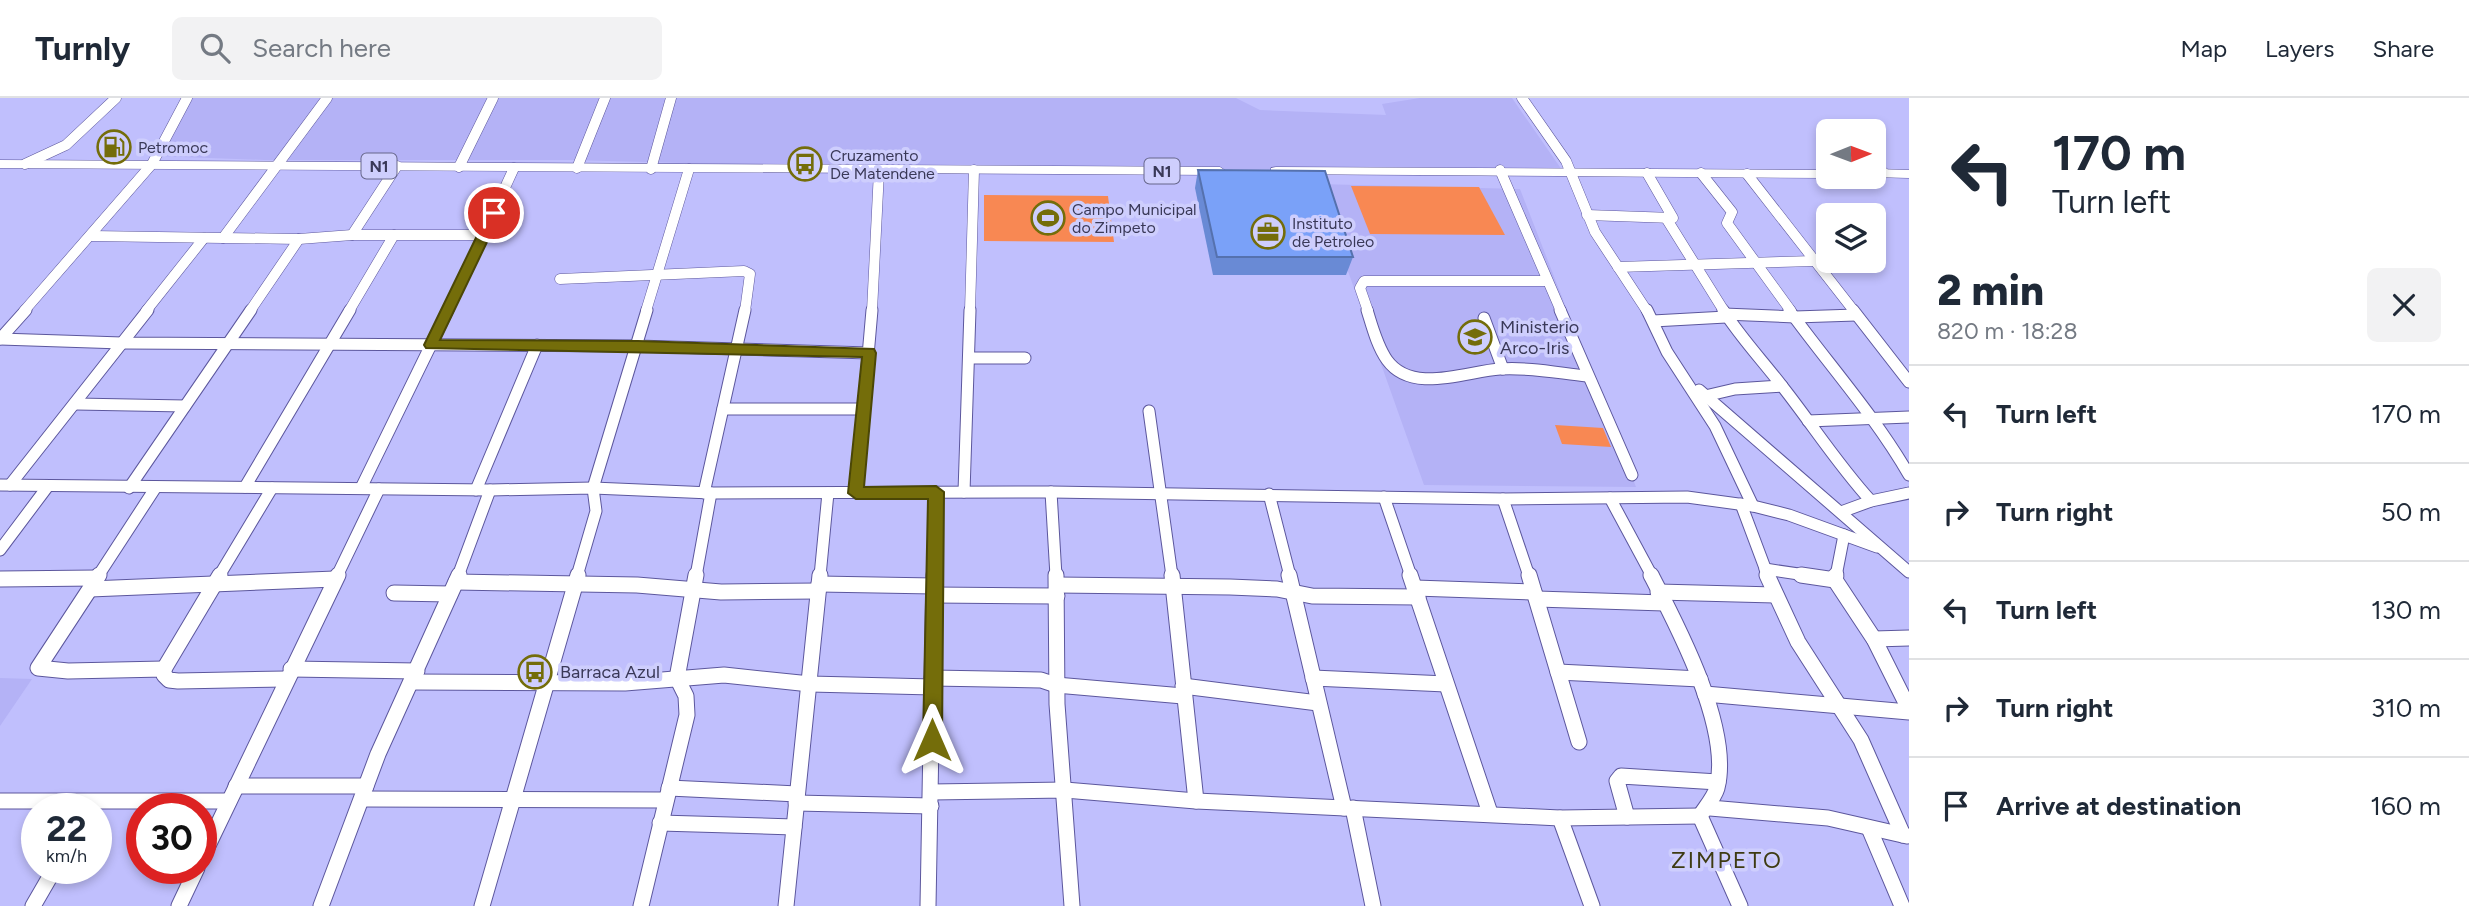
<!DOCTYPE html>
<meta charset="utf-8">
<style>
body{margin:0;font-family:Figtree,sans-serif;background:#f2f2f3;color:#1f2937;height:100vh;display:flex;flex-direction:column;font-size:26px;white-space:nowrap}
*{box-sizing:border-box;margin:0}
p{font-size:23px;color:#747a83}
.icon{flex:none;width:38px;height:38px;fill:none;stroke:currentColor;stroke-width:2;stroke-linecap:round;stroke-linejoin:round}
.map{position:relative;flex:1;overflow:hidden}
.panel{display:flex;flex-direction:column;background:#fff;width:560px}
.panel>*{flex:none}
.top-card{background:#fff;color:#1f2937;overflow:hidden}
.needle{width:46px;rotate:89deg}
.buttons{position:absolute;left:1816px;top:21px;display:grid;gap:14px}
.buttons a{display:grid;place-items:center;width:70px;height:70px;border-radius:10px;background:#fff;box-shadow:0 4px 10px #0003;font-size:35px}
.speed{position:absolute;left:21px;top:695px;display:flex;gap:14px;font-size:35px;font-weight:700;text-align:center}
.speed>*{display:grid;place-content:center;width:91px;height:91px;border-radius:50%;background:#fff;box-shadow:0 4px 10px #0003;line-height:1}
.speed small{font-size:18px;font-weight:400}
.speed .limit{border:10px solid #d22;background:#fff;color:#111}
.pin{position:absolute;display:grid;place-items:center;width:60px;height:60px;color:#fff;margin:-30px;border:4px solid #fff;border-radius:50%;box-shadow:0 2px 7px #0007}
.me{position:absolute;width:77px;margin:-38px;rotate:0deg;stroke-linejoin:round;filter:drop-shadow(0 0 5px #0008)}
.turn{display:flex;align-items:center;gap:24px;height:147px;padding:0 28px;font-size:32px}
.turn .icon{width:91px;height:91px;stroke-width:2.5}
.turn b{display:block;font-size:49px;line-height:60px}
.round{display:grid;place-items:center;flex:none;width:74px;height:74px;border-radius:10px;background:#f2f2f3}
.summary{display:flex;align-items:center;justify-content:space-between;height:119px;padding:0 28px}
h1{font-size:42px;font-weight:800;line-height:52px}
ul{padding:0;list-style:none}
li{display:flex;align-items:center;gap:21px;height:98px;padding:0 28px;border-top:2px solid #e0e1e3}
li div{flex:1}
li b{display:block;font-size:26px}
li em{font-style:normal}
header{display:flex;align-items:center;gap:42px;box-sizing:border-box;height:98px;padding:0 35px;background:#fff;border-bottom:2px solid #e0e1e3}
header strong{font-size:33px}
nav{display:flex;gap:38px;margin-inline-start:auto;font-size:24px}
.search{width:490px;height:63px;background:#f2f2f3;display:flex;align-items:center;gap:18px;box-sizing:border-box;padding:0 24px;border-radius:10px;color:#747a83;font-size:26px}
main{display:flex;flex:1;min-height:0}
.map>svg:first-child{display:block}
.built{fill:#b4b2f6}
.green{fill:#f88853}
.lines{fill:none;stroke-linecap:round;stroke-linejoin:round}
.minor-far2-casing{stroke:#5c579d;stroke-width:11}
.minor-far1-casing{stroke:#5c579d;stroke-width:13}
.minor-casing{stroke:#5c579d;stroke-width:17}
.highway-casing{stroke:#5c579d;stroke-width:1}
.minor-far2{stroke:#fff;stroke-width:10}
.minor-far1{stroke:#fff;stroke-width:11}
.minor{stroke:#fff;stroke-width:15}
.highway{fill:#fff;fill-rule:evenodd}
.wall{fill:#698ad5}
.building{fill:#7aa1f8;stroke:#5571ae;stroke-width:2}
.route{fill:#746d0a;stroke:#4b4706;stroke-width:2}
.labels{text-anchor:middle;stroke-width:7;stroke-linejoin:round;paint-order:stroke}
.far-poi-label{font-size:16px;fill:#3a3958;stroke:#cecefd;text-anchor:start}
.shield{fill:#cecefd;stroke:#66668a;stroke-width:2}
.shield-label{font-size:16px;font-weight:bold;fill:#3a3958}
.poi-label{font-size:18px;fill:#3a3958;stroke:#cecefd;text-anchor:start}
.near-neighbourhood-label{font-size:23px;letter-spacing:2px;fill:#3e3b12;stroke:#cecefd}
</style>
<header>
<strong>Turnly</strong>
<div class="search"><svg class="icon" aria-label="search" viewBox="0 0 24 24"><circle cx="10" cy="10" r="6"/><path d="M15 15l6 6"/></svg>Search here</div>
<nav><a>Map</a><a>Layers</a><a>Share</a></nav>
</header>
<main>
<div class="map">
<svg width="1909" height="808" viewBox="0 0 1909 808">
<rect width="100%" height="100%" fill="#c0bffd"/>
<g class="built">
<path d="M191,0H1236L1260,12L1386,17L1382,6L1420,0H1512L1562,72L918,71L569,62H265L156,58Z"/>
<path d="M1317,86L1520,91L1636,389L1424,387Z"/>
<path d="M0,580L32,581L0,628Z"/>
</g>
<g class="green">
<path d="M1351,88L1479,89L1505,137L1370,136Z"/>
<path d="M984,97L1108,98L1114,144L984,143Z"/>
<path d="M1555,327L1603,330L1611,349L1562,346Z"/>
</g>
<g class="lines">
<defs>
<g id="minor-far2">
<path d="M1522,0L1566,63L1595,134L1647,213"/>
<path d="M25,66L66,47L116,0"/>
<path d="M1874,67L1884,75"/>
<path d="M459,69L493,0"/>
<path d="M577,70L605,0"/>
<path d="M651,71L671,0"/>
<path d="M1500,72L1561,213"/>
<path d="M1701,75L1732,114L1727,125L1791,213"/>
<path d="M1747,76L1854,213"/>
<path d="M1587,117L1673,120L1647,75"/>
<path d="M1666,120L1724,213"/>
<path d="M352,137L397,68"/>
<path d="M92,138L299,141L352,137H485"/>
<path d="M223,140L327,0"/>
<path d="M1618,169L1814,163"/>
<path d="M560,181L744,173L750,176L745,213"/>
<path d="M24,213L152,66L187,0"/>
<path d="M146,213L204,140"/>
<path d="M250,213L299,141"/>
<path d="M349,213L394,137"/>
<path d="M448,213L514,70"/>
<path d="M646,213L689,71"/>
<path d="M872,213L879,73"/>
<path d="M970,213L974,72"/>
<path d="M1368,213L1360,190L1364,183H1546"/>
</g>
<g id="minor-far1">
<path d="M1367,212C1372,228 1377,248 1387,262C1412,297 1467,273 1500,271C1529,269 1558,275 1587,278"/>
<path d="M1560,212L1632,377"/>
<path d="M1647,212L1667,254L1715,328L1753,408"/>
<path d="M1723,212C1741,240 1762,262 1782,288C1812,326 1838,367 1871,403"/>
<path d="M1789,212C1829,267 1875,318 1909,377"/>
<path d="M1853,212L1909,284"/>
<path d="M1724,216L1795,219L1856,217"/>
<path d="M1484,220L1503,271"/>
<path d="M1653,223L1726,219"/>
<path d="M0,241L122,245L637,248L869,255"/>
<path d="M0,241L26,212"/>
<path d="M969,260H1025"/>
<path d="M1699,292L1909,474"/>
<path d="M1705,298L1735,291L1782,288"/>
<path d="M76,306L185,308"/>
<path d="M723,311H864"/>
<path d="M1149,313L1172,478"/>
<path d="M1808,323L1909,319"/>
<path d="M0,387L490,392L593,390L711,395L1051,394L1503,401L1687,399L1753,408L1789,417L1877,449"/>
<path d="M10,387L148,212"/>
<path d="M245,389L350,212"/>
<path d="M129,390L251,212"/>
<path d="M361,390L448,212"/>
<path d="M476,392L537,247"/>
<path d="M964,394L970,212"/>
<path d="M1051,394L1056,478"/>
<path d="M704,395L745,212"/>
<path d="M856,395L872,212"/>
<path d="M1269,396L1290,478"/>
<path d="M1384,399L1411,478"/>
<path d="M1610,400L1652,478"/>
<path d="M1503,401L1529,478"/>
<path d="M1741,406L1768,478"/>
<path d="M1841,414L1871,403L1909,395"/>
<path d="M0,452L48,388"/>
<path d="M1765,471L1812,478"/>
<path d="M98,478L156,389"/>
<path d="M219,478L272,390"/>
<path d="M337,478L379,391"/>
<path d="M458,478L490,392"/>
<path d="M577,478L596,413L593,390L647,212"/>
<path d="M696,478L711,395"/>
<path d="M820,478L828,395"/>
<path d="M934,478L936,394"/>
<path d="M1836,478L1844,437"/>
</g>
<g id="minor">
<path d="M99,477L38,570L68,573L164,571V577L169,582L178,583L286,581"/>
<path d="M1056,477L1057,606L1072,808"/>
<path d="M1172,477L1196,703"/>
<path d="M1289,477L1344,710"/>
<path d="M1410,477L1490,715"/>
<path d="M1529,477L1579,644"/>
<path d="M1651,477C1678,529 1732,631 1717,690C1714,700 1705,710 1700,718L1740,808"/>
<path d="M1767,477L1798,544L1861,642L1903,737"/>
<path d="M1801,477L1835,482L1836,477"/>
<path d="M0,481L97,480"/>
<path d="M1835,482L1874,541L1909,611"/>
<path d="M456,484L637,487L721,494L818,493"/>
<path d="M819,486L934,488"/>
<path d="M1057,487L1230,489L1277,491L1312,498L1418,499"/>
<path d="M1415,490L1534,494"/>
<path d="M90,491L335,481"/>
<path d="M1658,494L1775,497"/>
<path d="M394,495L450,496"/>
<path d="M934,497L1057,498"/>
<path d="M1537,501L1664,505"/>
<path d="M1874,541L1909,540"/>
<path d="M164,571L220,477"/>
<path d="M291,571L417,573"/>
<path d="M1558,574L1700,581"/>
<path d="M932,580L1041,582L1056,587L1183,598"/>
<path d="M1313,580L1446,586"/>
<path d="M411,584L625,585L724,577L810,586L933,589"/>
<path d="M1183,588L1318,605"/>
<path d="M1705,596L1909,614"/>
<path d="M236,688H366"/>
<path d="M669,690L797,696"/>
<path d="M931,694L1065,692L1196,703L1560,720L1700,718"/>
<path d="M362,701L665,702"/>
<path d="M0,703H229"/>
<path d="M796,705L931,708"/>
<path d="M1353,710L1373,808"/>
<path d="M1710,710L1828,720L1907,738"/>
<path d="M1627,719L1617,683L1621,678L1718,684"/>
<path d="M1560,720L1592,808"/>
<path d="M660,725L794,729"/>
<path d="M1869,730L1902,808"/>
<path d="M201,762L338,477"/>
<path d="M33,808L55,770"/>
<path d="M179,808L197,770"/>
<path d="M321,808L378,656L459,477"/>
<path d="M482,808L578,477"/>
<path d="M641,808L687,617L686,598L677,580L696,477"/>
<path d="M786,808L820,477"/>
<path d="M928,808L934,477"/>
</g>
<g id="highway">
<path d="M0,62L1220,69L1226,73L1220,77L0,70Z"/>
<path d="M1276,69L1829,72V79H1834L1829,80L1271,76V70Z"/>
<path d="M1874,71L1909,72V80L1873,79Z"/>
</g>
</defs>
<use href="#minor-far2" class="minor-far2-casing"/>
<use href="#minor-far1" class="minor-far1-casing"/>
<use href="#minor" class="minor-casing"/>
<use href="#highway" class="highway-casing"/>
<use href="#minor-far2" class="minor-far2"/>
<use href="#minor-far1" class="minor-far1"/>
<use href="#minor" class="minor"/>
<use href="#highway" class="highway"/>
</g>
<path class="wall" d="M1198,72L1353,159L1346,177H1213L1195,90Z"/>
<path class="building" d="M1198,72L1325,73L1353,159H1217Z"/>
<path class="route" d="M494,111L501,115L440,242L638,243L874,251L876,255L864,389L936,388L944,394L942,642L939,648L932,651L925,648L923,642L928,401H856L848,395L862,259L426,250L424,247L488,115Z"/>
<defs>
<symbol id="fuel-ring" viewBox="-11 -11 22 22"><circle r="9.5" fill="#cecefd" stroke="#746d0a" stroke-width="1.5"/><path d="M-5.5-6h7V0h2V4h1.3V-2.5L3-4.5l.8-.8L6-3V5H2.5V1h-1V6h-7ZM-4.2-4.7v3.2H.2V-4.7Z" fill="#746d0a"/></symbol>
<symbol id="bus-ring" viewBox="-11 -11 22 22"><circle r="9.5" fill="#cecefd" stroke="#746d0a" stroke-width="1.5"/><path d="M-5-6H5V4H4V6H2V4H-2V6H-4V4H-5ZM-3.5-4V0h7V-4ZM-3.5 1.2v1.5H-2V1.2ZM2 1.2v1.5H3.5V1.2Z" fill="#746d0a"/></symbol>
<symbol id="stadium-ring" viewBox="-11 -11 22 22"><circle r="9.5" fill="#cecefd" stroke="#746d0a" stroke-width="1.5"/><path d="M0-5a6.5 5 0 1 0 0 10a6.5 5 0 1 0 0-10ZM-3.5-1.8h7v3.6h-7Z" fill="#746d0a"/></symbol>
<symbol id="office-ring" viewBox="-11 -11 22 22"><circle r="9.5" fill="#cecefd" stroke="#746d0a" stroke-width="1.5"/><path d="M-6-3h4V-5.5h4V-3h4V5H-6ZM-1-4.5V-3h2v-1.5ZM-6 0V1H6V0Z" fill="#746d0a"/></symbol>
<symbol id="school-ring" viewBox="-11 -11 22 22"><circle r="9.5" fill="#cecefd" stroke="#746d0a" stroke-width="1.5"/><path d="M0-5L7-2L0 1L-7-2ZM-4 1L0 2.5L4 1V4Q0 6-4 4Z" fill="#746d0a"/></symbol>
</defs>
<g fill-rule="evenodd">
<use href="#fuel-ring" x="95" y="30" width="38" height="38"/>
<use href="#bus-ring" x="786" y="47" width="38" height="38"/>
<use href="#stadium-ring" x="1029" y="101" width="38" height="38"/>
<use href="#office-ring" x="1249" y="115" width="38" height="38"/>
<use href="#school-ring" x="1456" y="220" width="38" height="38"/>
<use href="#bus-ring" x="516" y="555" width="38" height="38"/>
</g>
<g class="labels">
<g class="far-poi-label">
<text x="138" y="55">Petromoc</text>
<text x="830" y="63">Cruzamento<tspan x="830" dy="18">De Matendene</tspan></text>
<text x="1072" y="117">Campo Municipal<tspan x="1072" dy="18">do Zimpeto</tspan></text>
<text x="1292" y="131">Instituto<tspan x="1292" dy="18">de Petroleo</tspan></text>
</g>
<g class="shield">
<rect x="361.5" y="55.5" width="35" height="25" rx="5"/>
<rect x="1144.5" y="60.5" width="35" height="25" rx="5"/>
</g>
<g class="shield-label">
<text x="379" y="74">N1</text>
<text x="1162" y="79">N1</text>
</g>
<g class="poi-label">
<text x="1500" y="235">Ministerio<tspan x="1500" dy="21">Arco-Iris</tspan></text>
<text x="560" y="580">Barraca Azul</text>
</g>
<g class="near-neighbourhood-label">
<text x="1727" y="770">ZIMPETO</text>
</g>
</g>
</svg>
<div class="buttons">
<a><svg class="needle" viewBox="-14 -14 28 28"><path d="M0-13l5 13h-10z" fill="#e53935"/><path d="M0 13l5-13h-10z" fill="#747a83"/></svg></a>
<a><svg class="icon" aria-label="layers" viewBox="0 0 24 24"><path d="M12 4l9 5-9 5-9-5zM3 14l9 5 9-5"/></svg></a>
</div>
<div class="speed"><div>22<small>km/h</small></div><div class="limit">30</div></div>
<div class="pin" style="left:494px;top:115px;background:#d93025"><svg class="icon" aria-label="arrive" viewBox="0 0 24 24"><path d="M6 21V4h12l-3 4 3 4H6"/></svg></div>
<svg class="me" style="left:932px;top:642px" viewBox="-20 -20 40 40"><path d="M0-17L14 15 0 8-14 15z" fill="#746d0a" stroke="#fff" stroke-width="4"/></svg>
</div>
<section class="panel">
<div class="top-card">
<div class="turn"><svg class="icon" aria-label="left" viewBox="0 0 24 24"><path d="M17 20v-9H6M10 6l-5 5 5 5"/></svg><div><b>170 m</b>Turn left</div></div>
</div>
<div class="summary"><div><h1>2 min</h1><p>820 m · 18:28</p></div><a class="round"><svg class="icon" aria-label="close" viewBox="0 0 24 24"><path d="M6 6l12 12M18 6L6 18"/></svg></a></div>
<ul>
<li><svg class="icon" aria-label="left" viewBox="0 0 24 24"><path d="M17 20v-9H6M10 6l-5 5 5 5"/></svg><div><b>Turn left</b></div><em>170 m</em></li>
<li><svg class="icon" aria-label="right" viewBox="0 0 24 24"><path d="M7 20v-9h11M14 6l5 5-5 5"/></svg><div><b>Turn right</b></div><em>50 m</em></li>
<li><svg class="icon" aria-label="left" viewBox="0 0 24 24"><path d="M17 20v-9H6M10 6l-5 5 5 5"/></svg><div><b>Turn left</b></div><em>130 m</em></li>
<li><svg class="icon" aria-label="right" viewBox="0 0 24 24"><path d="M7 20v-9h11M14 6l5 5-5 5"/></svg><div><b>Turn right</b></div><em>310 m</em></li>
<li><svg class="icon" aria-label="arrive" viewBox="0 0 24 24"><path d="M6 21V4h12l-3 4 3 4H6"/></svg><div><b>Arrive at destination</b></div><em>160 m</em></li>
</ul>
</section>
</main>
